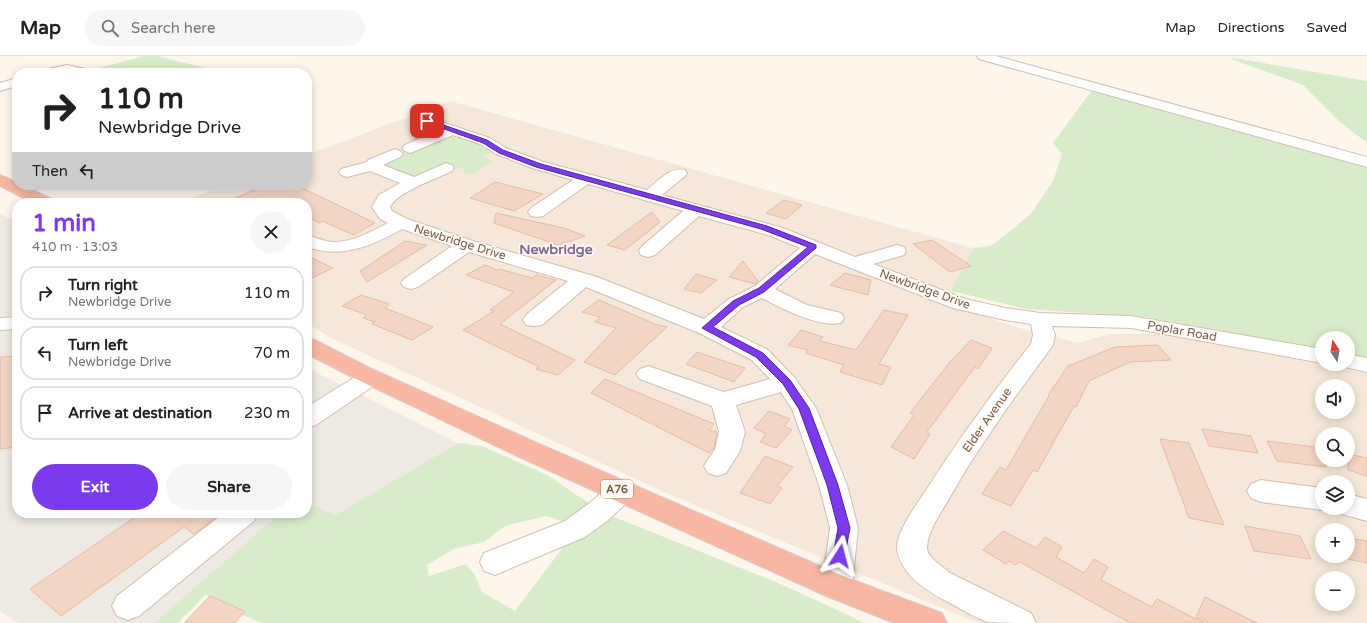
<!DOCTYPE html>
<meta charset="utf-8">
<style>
body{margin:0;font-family:"Varela Round",sans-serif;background:#f6f6f6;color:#202124;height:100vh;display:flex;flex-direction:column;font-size:15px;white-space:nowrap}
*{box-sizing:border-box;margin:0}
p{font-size:13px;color:#757577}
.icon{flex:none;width:22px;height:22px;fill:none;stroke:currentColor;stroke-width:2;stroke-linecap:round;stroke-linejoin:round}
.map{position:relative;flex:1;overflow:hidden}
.side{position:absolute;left:12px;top:142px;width:300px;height:320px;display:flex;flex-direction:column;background:#fff;border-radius:16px;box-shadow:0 2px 10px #0003}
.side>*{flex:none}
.hud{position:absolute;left:12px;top:12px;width:300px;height:122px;border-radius:16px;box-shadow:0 2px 10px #0003;background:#fff;color:#202124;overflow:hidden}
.needle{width:26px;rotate:348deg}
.tools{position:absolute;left:1315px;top:275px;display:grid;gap:8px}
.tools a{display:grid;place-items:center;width:40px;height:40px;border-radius:50%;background:#fff;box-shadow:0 2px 10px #0003;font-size:20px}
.pin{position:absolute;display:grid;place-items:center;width:34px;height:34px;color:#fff;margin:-17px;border-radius:8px;box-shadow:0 2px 6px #0006}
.me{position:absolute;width:44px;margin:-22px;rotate:9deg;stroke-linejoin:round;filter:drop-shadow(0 0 3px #0008)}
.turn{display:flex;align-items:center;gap:14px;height:84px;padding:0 20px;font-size:18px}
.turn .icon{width:52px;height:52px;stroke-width:2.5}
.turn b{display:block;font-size:28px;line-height:34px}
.then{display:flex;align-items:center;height:38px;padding:0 20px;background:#0003;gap:8px;font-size:15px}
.round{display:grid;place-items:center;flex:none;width:42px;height:42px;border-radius:21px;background:#f6f6f6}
.head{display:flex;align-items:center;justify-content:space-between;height:68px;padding:0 20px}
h1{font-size:24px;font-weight:800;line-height:30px;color:#7c3aed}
.primary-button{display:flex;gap:8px;margin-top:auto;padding:8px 20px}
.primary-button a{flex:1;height:46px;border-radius:24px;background:#7c3aed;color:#fff;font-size:16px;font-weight:800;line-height:46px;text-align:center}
.primary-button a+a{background:#f6f6f6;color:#202124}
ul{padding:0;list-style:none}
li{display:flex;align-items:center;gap:12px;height:54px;margin:0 8px 6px;padding:0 12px;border:2px solid #e0e0e0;border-radius:16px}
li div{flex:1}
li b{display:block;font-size:15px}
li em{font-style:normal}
header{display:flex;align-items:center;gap:24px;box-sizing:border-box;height:56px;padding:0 20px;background:#fff;border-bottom:1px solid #e0e0e0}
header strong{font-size:19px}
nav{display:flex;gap:22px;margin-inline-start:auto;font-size:14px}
.search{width:280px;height:36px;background:#f6f6f6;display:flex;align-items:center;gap:10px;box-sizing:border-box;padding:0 14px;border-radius:22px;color:#757577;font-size:15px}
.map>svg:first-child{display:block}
.residential{fill:#f5e8da;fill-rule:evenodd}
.industrial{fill:#efe9e4}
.green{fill:#d8ecc9}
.building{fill:#f3d5c3;stroke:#e6bba3}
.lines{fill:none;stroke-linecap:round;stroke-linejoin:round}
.minor-casing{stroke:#d1beb0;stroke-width:2}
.highway-casing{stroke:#dad1cd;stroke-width:2}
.minor{fill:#fff;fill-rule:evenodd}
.highway{fill:#f7b7a3;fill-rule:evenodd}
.route{fill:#7c3aed;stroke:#51269a}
.labels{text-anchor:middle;stroke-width:3.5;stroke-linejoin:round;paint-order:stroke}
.shield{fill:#fffaf3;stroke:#a28b7f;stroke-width:1}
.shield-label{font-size:11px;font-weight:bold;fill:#7a5c4d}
.street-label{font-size:12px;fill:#7a5c4d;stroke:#fffaf3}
.quarter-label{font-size:14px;font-weight:bold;fill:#846695;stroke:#fffaf3}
</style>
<header>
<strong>Map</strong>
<div class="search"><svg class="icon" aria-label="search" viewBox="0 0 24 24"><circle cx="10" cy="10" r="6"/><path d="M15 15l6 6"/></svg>Search here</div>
<nav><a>Map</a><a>Directions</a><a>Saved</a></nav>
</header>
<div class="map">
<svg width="1367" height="567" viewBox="0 0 1367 567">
<rect width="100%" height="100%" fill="#fdf6ec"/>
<path class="residential" d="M450,45L973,192L945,247L1019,272L1078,287L1109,278H1162L1367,317V567H978L666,437L331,282L307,267V147H177L225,129H307V99ZM1322,330H1348V356H1322ZM1322,378H1348V404H1322ZM1322,426H1348V452H1322ZM1322,474H1348V500H1322ZM1322,522H1348V548H1322Z"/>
<g class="industrial">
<path d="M0,158L17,166V457H280L154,567H18L0,555Z"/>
<path d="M307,312L458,387L335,459L307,446Z"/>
</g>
<g class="green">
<path d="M144,0H157L209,13C178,22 131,18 100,12Z"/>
<path d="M1234,2L1367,25V87L1340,66L1303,29L1231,3Z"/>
<path d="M1092,34L1281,87L1367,109V303L1348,300V282H1322V295L1146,261L1026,253L951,235L973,192L991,190L1031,158L1053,125L1062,98L1053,87Z"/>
<path d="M449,80C465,79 479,88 491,97L483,101L494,106L470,118L463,116L465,114L445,108L424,119L413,121L382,110L386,104Z"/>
<path d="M458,387L482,390L547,419L593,450L565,466L546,460L505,470L484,486L454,493L427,509L429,520L466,508L474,518L482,536L515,555L564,490L581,476L614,461L776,526L865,567H262L242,559L245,554L205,539L178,567H154L280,457H307V446L335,459Z"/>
</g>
<g class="building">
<path d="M495,126L543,138L514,155L470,142Z"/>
<path d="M266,129H296L375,167L354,179L322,165L319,167L307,160V147H223Z"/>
<path d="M784,144L802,149L786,163L766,157Z"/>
<path d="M652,156L660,166L625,194L607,189Z"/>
<path d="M496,157L564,172L585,180L558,189L494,167Z"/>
<path d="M932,184L971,210L950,216L913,188Z"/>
<path d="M405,185L427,189L367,226L360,215Z"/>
<path d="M307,200L333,212L307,224Z"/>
<path d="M743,205L758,225L755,228L729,221Z"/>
<path d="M485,209L497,214L499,213L532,222L537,219L556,224L500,268L575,304L558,319L536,313L539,311L463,274L494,255L490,254L514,236L466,219Z"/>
<path d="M845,217L871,224L868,239L830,229Z"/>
<path d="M696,218L717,224L701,237L684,233Z"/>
<path d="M361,239L389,248L385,252L433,271L412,284L372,268L375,266L363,262L367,259L342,250Z"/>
<path d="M599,244L655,268L667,271L615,319L584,306L616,272L595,266L600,261L582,256Z"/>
<path d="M884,254L908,259L879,308L891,311L882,329L840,316L844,309L806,297L808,294L788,289L801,274L823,281L820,285L856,294Z"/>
<path d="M971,284L992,292L978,313L975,311L927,376L930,378L914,403L891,391L914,359L910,357L949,307Z"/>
<path d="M1158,289L1171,304L1130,306L1089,325L1076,351L1074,350L1037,416L1033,414L1011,450L982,438L1000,411L1006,414L1049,340L1048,339L1068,310L1115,291Z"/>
<path d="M697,296L745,312L734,326L686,308Z"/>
<path d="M17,300V391L0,393V301Z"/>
<path d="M605,323L714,368L709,374L717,376L714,392L709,397L591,337Z"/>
<path d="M769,355L790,363L784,370L792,374L776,392L760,386L766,378L754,372Z"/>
<path d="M1202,373L1251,380L1258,397L1209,390Z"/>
<path d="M1160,383L1189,387L1224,469L1189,462Z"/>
<path d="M1267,385L1315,391L1326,411L1277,405Z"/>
<path d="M1348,398L1367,402V420L1348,414Z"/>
<path d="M765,400L793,411L777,430L782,432L770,448L740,437Z"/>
<path d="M141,457H222L194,478L184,471L61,560L30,533Z"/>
<path d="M1245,470L1300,480L1311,503L1254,495Z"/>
<path d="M1003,475L1036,492L1045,481L1062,491L1056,501L1084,517L1094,503L1108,511L1101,524L1152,551L1157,543L1204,567H1130L1020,506L1015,509L1010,505L1006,508L983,494Z"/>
<path d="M1348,482L1367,485V507L1348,503Z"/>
<path d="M210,540L226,547L245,555L235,567H184Z"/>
<path d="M1205,541L1257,567H1208L1196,561Z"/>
</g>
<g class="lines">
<defs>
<g id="minor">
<path d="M977,0H996L1367,101V111L979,3Z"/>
<path d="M67,9L89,14L91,17H42L44,14Z"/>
<path d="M17,22V30L0,35V27Z"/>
<path d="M427,61L490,82L506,92L544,106L647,134C657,126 671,110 685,114L687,117L685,120L662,139L783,172L855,201L897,189L904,191L906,195L904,199L873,208L966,243L1005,252L1040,257L1131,260L1322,293V307L1131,272L1052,270L1055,279L1053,289L1007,352L970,407L934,468L928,483L927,492L928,497L935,505L950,517L1031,557L1036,567C1025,567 997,567 988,566C972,561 957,550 942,543C923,532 899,516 897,492C896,477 916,449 925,436C958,384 993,336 1031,288L1033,279L1031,268L1005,264L953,252L815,198L775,233L807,249L841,257L844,262L841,267C819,272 781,252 762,242L743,251L721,271L768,294L794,321L816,352L847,429L858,472L852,531L848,540L837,544L826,540L822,531L830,472L819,429L792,353L781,336L736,349L745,376L740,395L726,417L717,420L708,417L704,410L715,393L719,376L712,350L640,323L636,318L640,313L648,310L724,336L770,323L752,304L699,277L586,231L542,269L534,270L526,269L523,264L526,259L568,225L469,196L418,231L411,233L404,231L401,227L404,223L452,190L402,173C372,190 342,203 307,191V179C315,181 323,185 331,186C352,187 370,176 388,167L380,163L372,151L379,139L400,127L370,115L347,121L341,119L339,116L341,113L367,106L368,104L390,95L395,93L400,95L403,98L400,101L383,109L414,121L446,107L452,109L454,112L452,115C436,123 397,136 390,151L392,155L407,163L473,185L597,221L704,263L729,243L755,230L800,192L771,180L699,160L655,199L648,201L641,199L639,195L641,191L683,155L588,128L543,160L537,161L531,160L528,156L531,152L573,124L532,112L496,98L480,88L453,79L415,95L410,97L405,95L402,92L405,89L439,74L422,68L420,65L422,62Z"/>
<path d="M17,261V273L0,274V262Z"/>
<path d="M1348,298L1367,302V316L1340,310L1339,308H1348Z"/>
<path d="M371,313L379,316L383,321L379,326L316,369L307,372V351L363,316Z"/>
<path d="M622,424L632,428L636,435L632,442L607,465L585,481L495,519L484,515L480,506L484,497L565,465L587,449L612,428Z"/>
<path d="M1261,424L1322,432V452H1327L1322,454L1261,446L1251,442L1247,435L1251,428Z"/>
<path d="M1348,438L1367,443V465L1338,457L1336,452H1348Z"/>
<path d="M224,457H258L254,465L139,560L128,564L117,560L112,550L117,540Z"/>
</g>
<g id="highway">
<path d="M0,119L17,126V129H23L52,143L55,147H33L0,130Z"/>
<path d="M307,282L315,284L372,313L535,386L848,522L942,557L947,567H894L826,540L517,400L356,323L307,298Z"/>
</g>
</defs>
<use href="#minor" class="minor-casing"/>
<use href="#highway" class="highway-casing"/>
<use href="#minor" class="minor"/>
<use href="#highway" class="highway"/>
</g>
<path class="route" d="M425,64H429L487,84L503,94L541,108L767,170L816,189V192L764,236L739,249L713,271L763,297L790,324L809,352L838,429L850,472L844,503L840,505L835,503L833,500L838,472L827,429L799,353L783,328L756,301L702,272L733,245L759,232L808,191L761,173L536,111L499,97L483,87L425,66Z"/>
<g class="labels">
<rect class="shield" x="601" y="424" width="32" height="18" rx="3"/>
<g class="shield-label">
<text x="617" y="437">A76</text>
</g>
<g class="street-label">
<text transform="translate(460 186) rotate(17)" y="4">Newbridge Drive</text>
<text transform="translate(925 233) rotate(20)" y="4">Newbridge Drive</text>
<text transform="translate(1182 275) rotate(10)" y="4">Poplar Road</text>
<text transform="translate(987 364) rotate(-55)" y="4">Elder Avenue</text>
</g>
<g class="quarter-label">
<text x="556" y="198">Newbridge</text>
</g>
</g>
</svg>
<div class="tools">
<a><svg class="needle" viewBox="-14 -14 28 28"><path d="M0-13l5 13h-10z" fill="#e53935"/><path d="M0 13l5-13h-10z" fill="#757577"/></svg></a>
<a><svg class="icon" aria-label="sound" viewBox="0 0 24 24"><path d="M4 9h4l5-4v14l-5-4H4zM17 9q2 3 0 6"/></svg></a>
<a><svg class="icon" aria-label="search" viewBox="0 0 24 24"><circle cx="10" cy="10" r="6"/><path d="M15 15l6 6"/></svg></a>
<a><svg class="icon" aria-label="layers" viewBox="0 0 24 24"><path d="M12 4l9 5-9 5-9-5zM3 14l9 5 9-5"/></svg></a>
<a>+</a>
<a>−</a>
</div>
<div class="pin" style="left:427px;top:65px;background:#d93025"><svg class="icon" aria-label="arrive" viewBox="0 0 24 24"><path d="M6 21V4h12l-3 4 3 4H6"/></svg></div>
<svg class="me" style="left:840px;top:500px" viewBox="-20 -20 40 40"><path d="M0-17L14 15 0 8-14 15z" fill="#7c3aed" stroke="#fff" stroke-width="4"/></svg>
<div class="hud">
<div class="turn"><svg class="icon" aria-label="right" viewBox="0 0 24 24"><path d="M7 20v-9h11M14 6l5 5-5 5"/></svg><div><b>110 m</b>Newbridge Drive</div></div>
<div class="then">Then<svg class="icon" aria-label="left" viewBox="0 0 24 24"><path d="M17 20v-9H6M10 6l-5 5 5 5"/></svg></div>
</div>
<section class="side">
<div class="head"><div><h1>1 min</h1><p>410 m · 13:03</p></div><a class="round"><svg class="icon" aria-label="close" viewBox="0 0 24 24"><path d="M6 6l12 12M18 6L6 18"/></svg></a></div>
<ul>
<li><svg class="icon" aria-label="right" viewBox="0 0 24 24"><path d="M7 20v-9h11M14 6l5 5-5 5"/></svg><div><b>Turn right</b><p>Newbridge Drive</p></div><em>110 m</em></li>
<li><svg class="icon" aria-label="left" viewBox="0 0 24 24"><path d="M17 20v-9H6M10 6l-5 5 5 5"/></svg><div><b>Turn left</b><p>Newbridge Drive</p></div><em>70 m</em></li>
<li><svg class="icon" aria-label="arrive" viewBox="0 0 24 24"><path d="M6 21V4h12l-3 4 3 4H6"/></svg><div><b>Arrive at destination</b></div><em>230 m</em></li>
</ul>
<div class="primary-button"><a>Exit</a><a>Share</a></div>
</section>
</div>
